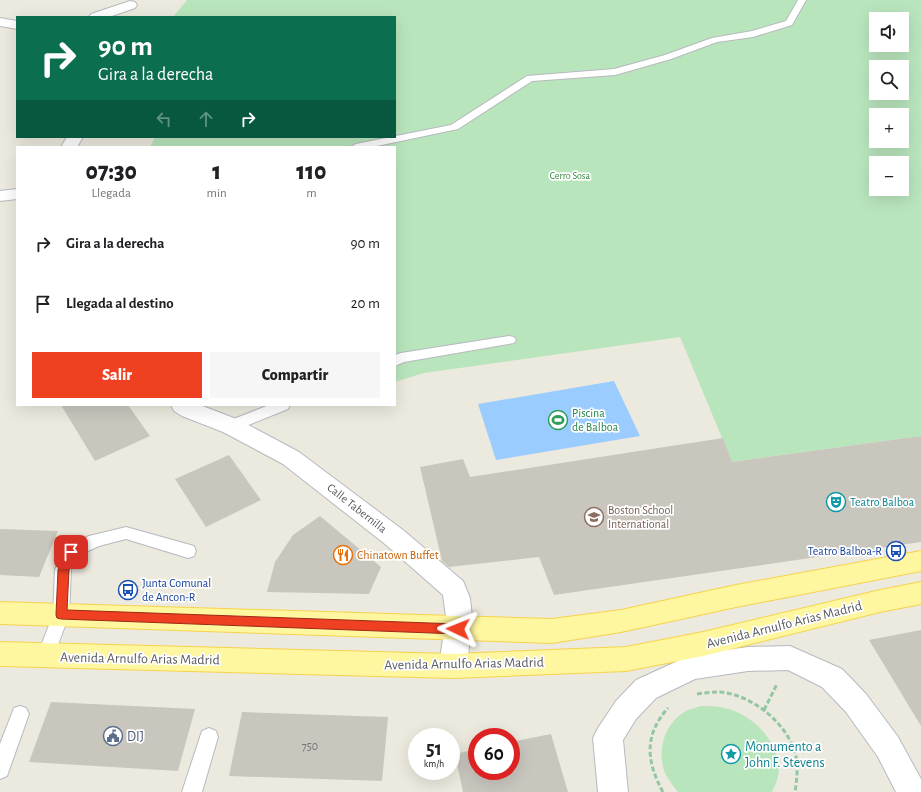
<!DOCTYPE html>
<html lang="es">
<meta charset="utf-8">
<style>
body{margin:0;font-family:"Alegreya Sans",sans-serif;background:#f6f6f6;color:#202124;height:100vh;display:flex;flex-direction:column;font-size:15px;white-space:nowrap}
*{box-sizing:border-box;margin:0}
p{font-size:13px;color:#757577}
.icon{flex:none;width:22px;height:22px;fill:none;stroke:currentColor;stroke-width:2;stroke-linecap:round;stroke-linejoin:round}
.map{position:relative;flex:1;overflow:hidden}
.sheet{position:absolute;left:16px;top:146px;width:380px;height:260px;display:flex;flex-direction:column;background:#fff;border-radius:0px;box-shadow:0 4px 16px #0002}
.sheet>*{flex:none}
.top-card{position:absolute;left:16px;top:16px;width:380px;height:122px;border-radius:0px;box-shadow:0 4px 16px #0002;background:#0b6e4f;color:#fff;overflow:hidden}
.controls{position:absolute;left:869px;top:12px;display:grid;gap:8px}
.controls a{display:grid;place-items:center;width:40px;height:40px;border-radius:0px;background:#fff;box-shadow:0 4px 16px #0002;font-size:20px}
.speed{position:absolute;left:408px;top:728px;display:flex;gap:8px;font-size:20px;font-weight:700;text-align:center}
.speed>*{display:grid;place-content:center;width:52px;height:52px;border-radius:50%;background:#fff;box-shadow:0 4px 16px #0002;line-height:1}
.speed small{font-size:10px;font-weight:400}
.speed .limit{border:6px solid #d22;background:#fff;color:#111}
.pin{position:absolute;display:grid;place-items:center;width:34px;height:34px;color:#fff;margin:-17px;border-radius:8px;box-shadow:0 2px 6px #0006}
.me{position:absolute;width:44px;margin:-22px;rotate:272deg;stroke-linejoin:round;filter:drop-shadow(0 0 3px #0008)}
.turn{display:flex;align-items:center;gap:14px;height:84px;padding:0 16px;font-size:18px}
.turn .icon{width:52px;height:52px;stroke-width:2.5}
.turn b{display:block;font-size:28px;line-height:34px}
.lanes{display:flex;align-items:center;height:38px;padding:0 16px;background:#0003;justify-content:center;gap:20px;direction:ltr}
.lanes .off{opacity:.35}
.eta{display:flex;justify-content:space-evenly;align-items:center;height:68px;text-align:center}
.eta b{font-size:24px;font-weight:800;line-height:28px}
.button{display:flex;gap:8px;margin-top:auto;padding:8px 16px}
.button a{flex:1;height:46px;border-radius:0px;background:#ef4021;color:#fff;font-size:16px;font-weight:800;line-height:46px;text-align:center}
.button a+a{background:#f6f6f6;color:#202124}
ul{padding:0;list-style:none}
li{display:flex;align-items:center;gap:12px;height:60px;padding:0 16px}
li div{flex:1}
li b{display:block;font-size:15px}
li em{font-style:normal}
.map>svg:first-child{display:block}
.green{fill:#b9e5bc;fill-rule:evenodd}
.water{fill:#9bccff}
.building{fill:#c9c6be}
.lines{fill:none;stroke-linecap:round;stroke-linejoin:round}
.service-casing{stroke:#b7b9bf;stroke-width:2}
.minor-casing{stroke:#b7b9bf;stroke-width:2}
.primary-casing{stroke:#f6d34d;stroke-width:2}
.path{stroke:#92c6a5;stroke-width:3;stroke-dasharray:5 2.5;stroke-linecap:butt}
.service{fill:#fff;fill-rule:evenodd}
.minor{fill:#fff;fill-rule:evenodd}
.primary{fill:#fff6a0;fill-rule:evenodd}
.route{fill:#ef4021;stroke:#9b2a15}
.labels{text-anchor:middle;stroke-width:3.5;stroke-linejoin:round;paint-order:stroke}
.far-park-label{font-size:10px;fill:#31863b;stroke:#fff}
.leisure-label{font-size:12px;fill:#27864d;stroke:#fff;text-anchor:start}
.culture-label{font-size:12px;fill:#0d838f;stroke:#fff;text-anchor:start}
.street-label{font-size:12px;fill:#585b61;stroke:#fff}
.education-label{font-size:12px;fill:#785e54;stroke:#fff;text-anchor:start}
.transit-label{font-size:12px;fill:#164399;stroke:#fff;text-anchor:end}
.food-label{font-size:12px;fill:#c56008;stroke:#fff;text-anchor:start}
.near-number-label{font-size:12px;fill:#747678}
.near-street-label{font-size:14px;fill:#585b61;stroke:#fff}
.near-service-label{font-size:14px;fill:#4e5e75;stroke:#fff;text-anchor:start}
.near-culture-label{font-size:14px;fill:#0d838f;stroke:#fff;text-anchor:start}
</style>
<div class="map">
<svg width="921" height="792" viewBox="0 0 921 792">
<rect width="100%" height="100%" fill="#eceade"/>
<g class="green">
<path d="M187,0H921V436L732,462L680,337L424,373L395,382V147H150L155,137H395V17H173ZM876,19H902V45H876ZM876,67H902V93H876ZM876,115H902V141H876ZM876,163H902V189H876Z"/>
<path d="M701,706C708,706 714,706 720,707C751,711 784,744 778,777C777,782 774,787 772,792H678L677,791C673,786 669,780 666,775C656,754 663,725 684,712C689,709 696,708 701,706Z"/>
</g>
<path class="water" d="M614,381L640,436L496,460L478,404Z"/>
<g class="building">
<path d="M61,405H128L150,436L95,461Z"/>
<path d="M921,436V542L554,595L539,557L449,567L442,561L420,467L463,459L470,477L723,438L732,462Z"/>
<path d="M229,455L261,500L206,527L175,479Z"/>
<path d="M320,516L381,567L369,594L267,592L275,562L293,535Z"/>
<path d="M0,529L58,531L39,577L0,575Z"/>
<path d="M921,630V726L869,640Z"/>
<path d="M51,702L195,709L178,771L29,762Z"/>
<path d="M242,712L388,717L382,781L229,776Z"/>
<path d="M551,734L568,792H463L455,754L477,749V771H511V742Z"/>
</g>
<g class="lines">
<defs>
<g id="service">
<path d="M798,0H806L792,25L753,37L717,42L671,59L615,75L532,81L458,129L372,147H351L356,144L451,125L527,76L614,69L665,55L712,38L752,31L786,21Z"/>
<path d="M509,336L514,337L516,340L514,343L404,362L395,366V355L401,353Z"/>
<path d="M269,405H290L288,409L236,430L231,431L226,430L224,426L226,422Z"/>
<path d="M126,527L194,546L196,551L194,556L188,558L126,539L99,546L77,556L71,570L69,615L52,661L46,664L40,661L37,656L53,615L55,570L65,547L89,536Z"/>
<path d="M20,706L26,708L29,714L7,776L0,779V744L14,708Z"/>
<path d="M209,728L216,731L218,737L202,792H182L200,737L202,731Z"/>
</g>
<g id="minor">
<path d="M130,1L135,2L137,5L135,8L109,17H89L91,14Z"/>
<path d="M0,18L17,21V29L0,26Z"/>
<path d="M67,137H83L77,147H61Z"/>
<path d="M17,189V199L0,201V191Z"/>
<path d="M171,405H200L239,420L299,452L403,530L463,581L470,598L472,617L467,666L463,675L453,678L443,675L439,666L446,617L443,595L385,544L283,464L223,432L182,416L174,411Z"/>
<path d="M790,646L842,669L866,694L898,737L921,779V792H896L878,757L846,712L822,687L788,670L748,671L695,679L656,698L636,719L623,740L628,792H598L593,738L598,728L616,701L636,680L691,655L748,647Z"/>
</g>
<g id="primary">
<path d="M921,551V571L736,607L621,632L552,643L0,624V602L552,619L621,610L736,585Z"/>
<path d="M921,582V604L880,612L703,656L626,671L453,678L0,666V642L453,654L626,647L703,632L880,590Z"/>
</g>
</defs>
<use href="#service" class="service-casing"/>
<use href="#minor" class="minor-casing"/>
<use href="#primary" class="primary-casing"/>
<g class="path">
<path d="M697,694C704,693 712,692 719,692C750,694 783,720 794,749C799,763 797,778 795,792"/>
<path d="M764,710L777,684"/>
<path d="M663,792C646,761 644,735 668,708"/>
</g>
<use href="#service" class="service"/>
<use href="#minor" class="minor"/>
<use href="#primary" class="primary"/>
</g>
<path class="route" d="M71,547L75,549L76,552L69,570L67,610L458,624L462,625L463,629L462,632L458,634L61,619L57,618L56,615L58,570L68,549Z"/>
<defs>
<symbol id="stadium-ring" viewBox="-11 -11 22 22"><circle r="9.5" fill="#fff" stroke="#2e9e5b" stroke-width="1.5"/><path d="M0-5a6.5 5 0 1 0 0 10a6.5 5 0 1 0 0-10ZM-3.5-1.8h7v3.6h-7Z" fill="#2e9e5b"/></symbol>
<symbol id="theatre-ring" viewBox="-11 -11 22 22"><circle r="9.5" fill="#fff" stroke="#0f9aa8" stroke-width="1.5"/><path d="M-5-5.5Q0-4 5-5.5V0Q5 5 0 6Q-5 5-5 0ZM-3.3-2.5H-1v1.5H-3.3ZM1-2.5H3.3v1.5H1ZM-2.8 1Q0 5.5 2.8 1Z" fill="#0f9aa8"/></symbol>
<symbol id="school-ring" viewBox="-11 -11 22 22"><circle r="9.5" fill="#fff" stroke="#8d6e63" stroke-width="1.5"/><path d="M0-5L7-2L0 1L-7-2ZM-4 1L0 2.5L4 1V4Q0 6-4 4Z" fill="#8d6e63"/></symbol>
<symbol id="bus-ring" viewBox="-11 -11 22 22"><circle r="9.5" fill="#fff" stroke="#1a4fb4" stroke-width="1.5"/><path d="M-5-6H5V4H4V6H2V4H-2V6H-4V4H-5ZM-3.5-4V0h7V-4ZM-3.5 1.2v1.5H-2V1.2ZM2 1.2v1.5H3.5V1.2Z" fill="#1a4fb4"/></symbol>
<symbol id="restaurant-ring" viewBox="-11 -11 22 22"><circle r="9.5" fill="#fff" stroke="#e8710a" stroke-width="1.5"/><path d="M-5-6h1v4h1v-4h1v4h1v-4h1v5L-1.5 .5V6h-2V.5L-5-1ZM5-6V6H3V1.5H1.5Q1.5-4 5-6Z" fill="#e8710a"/></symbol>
<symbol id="civic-ring" viewBox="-11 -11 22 22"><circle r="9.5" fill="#fff" stroke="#5c6f8a" stroke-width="1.5"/><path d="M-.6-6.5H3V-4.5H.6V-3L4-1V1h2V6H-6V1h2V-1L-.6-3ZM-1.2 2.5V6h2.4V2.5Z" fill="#5c6f8a"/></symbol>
<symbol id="sight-ring" viewBox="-11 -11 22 22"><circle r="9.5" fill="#fff" stroke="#0f9aa8" stroke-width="1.5"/><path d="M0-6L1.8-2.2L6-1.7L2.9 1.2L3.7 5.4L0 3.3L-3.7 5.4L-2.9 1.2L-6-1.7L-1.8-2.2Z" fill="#0f9aa8"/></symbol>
</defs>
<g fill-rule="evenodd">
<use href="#stadium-ring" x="547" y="409" width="22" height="22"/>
<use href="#theatre-ring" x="825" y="491" width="22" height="22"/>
<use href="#school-ring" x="583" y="506" width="22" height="22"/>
<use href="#bus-ring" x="885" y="540" width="22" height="22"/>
<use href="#restaurant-ring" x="332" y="544" width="22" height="22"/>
<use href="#bus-ring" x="117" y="579" width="22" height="22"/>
<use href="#civic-ring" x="102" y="725" width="22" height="22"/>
<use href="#sight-ring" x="720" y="743" width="22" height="22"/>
</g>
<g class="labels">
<g class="far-park-label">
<text x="570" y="179">Cerro Sosa</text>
</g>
<g class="leisure-label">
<text x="572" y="417">Piscina<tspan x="572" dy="14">de Balboa</tspan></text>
</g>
<g class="culture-label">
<text x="850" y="506">Teatro Balboa</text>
</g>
<g class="street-label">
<text transform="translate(357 508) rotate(38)" y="4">Calle Tabernilla</text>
</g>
<g class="education-label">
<text x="608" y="514">Boston School<tspan x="608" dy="14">International</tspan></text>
</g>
<g class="transit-label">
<text x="882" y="555">Teatro Balboa-R</text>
<text x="142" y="587" text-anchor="start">Junta Comunal<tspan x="142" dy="14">de Ancon-R</tspan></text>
</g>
<g class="food-label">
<text x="357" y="559">Chinatown Buffet</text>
</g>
<g class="near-number-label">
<text x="310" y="750">750</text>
</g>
<g class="near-street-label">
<text transform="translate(784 624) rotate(-14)" y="5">Avenida Arnulfo Arias Madrid</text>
<text transform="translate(140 658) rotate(1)" y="5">Avenida Arnulfo Arias Madrid</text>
<text transform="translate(464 663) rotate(-1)" y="5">Avenida Arnulfo Arias Madrid</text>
</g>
<g class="near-service-label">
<text x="127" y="741">DIJ</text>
</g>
<g class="near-culture-label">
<text x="745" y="751">Monumento a<tspan x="745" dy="16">John F. Stevens</tspan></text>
</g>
</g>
</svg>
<div class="controls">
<a><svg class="icon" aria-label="sound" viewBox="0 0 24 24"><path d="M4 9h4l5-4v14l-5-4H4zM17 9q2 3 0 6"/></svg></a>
<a><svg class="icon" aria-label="search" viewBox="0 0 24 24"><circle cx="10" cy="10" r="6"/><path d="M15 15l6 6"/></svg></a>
<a>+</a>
<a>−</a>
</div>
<div class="speed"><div>51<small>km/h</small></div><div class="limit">60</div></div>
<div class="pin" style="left:71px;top:552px;background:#d93025"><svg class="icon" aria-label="arrive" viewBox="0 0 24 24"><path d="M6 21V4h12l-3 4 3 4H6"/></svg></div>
<svg class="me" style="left:458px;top:629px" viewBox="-20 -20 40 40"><path d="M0-17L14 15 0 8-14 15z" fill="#ef4021" stroke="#fff" stroke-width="4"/></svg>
<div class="top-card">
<div class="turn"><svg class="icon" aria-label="right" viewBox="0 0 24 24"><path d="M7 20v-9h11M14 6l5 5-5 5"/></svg><div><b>90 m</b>Gira a la derecha</div></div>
<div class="lanes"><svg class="icon off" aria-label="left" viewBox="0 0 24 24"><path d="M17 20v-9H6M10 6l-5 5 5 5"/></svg><svg class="icon off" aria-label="ahead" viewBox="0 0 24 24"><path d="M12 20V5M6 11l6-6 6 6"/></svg><svg class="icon" aria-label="right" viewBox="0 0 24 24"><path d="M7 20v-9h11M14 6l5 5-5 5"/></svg></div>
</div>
<section class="sheet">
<div class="eta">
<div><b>07:30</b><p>Llegada</p></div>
<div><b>1</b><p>min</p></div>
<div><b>110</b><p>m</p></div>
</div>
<ul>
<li><svg class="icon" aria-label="right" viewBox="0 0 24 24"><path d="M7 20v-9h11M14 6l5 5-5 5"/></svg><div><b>Gira a la derecha</b></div><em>90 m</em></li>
<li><svg class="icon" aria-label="arrive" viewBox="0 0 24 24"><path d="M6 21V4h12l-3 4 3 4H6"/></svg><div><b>Llegada al destino</b></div><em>20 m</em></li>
</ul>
<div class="button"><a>Salir</a><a>Compartir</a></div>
</section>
</div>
